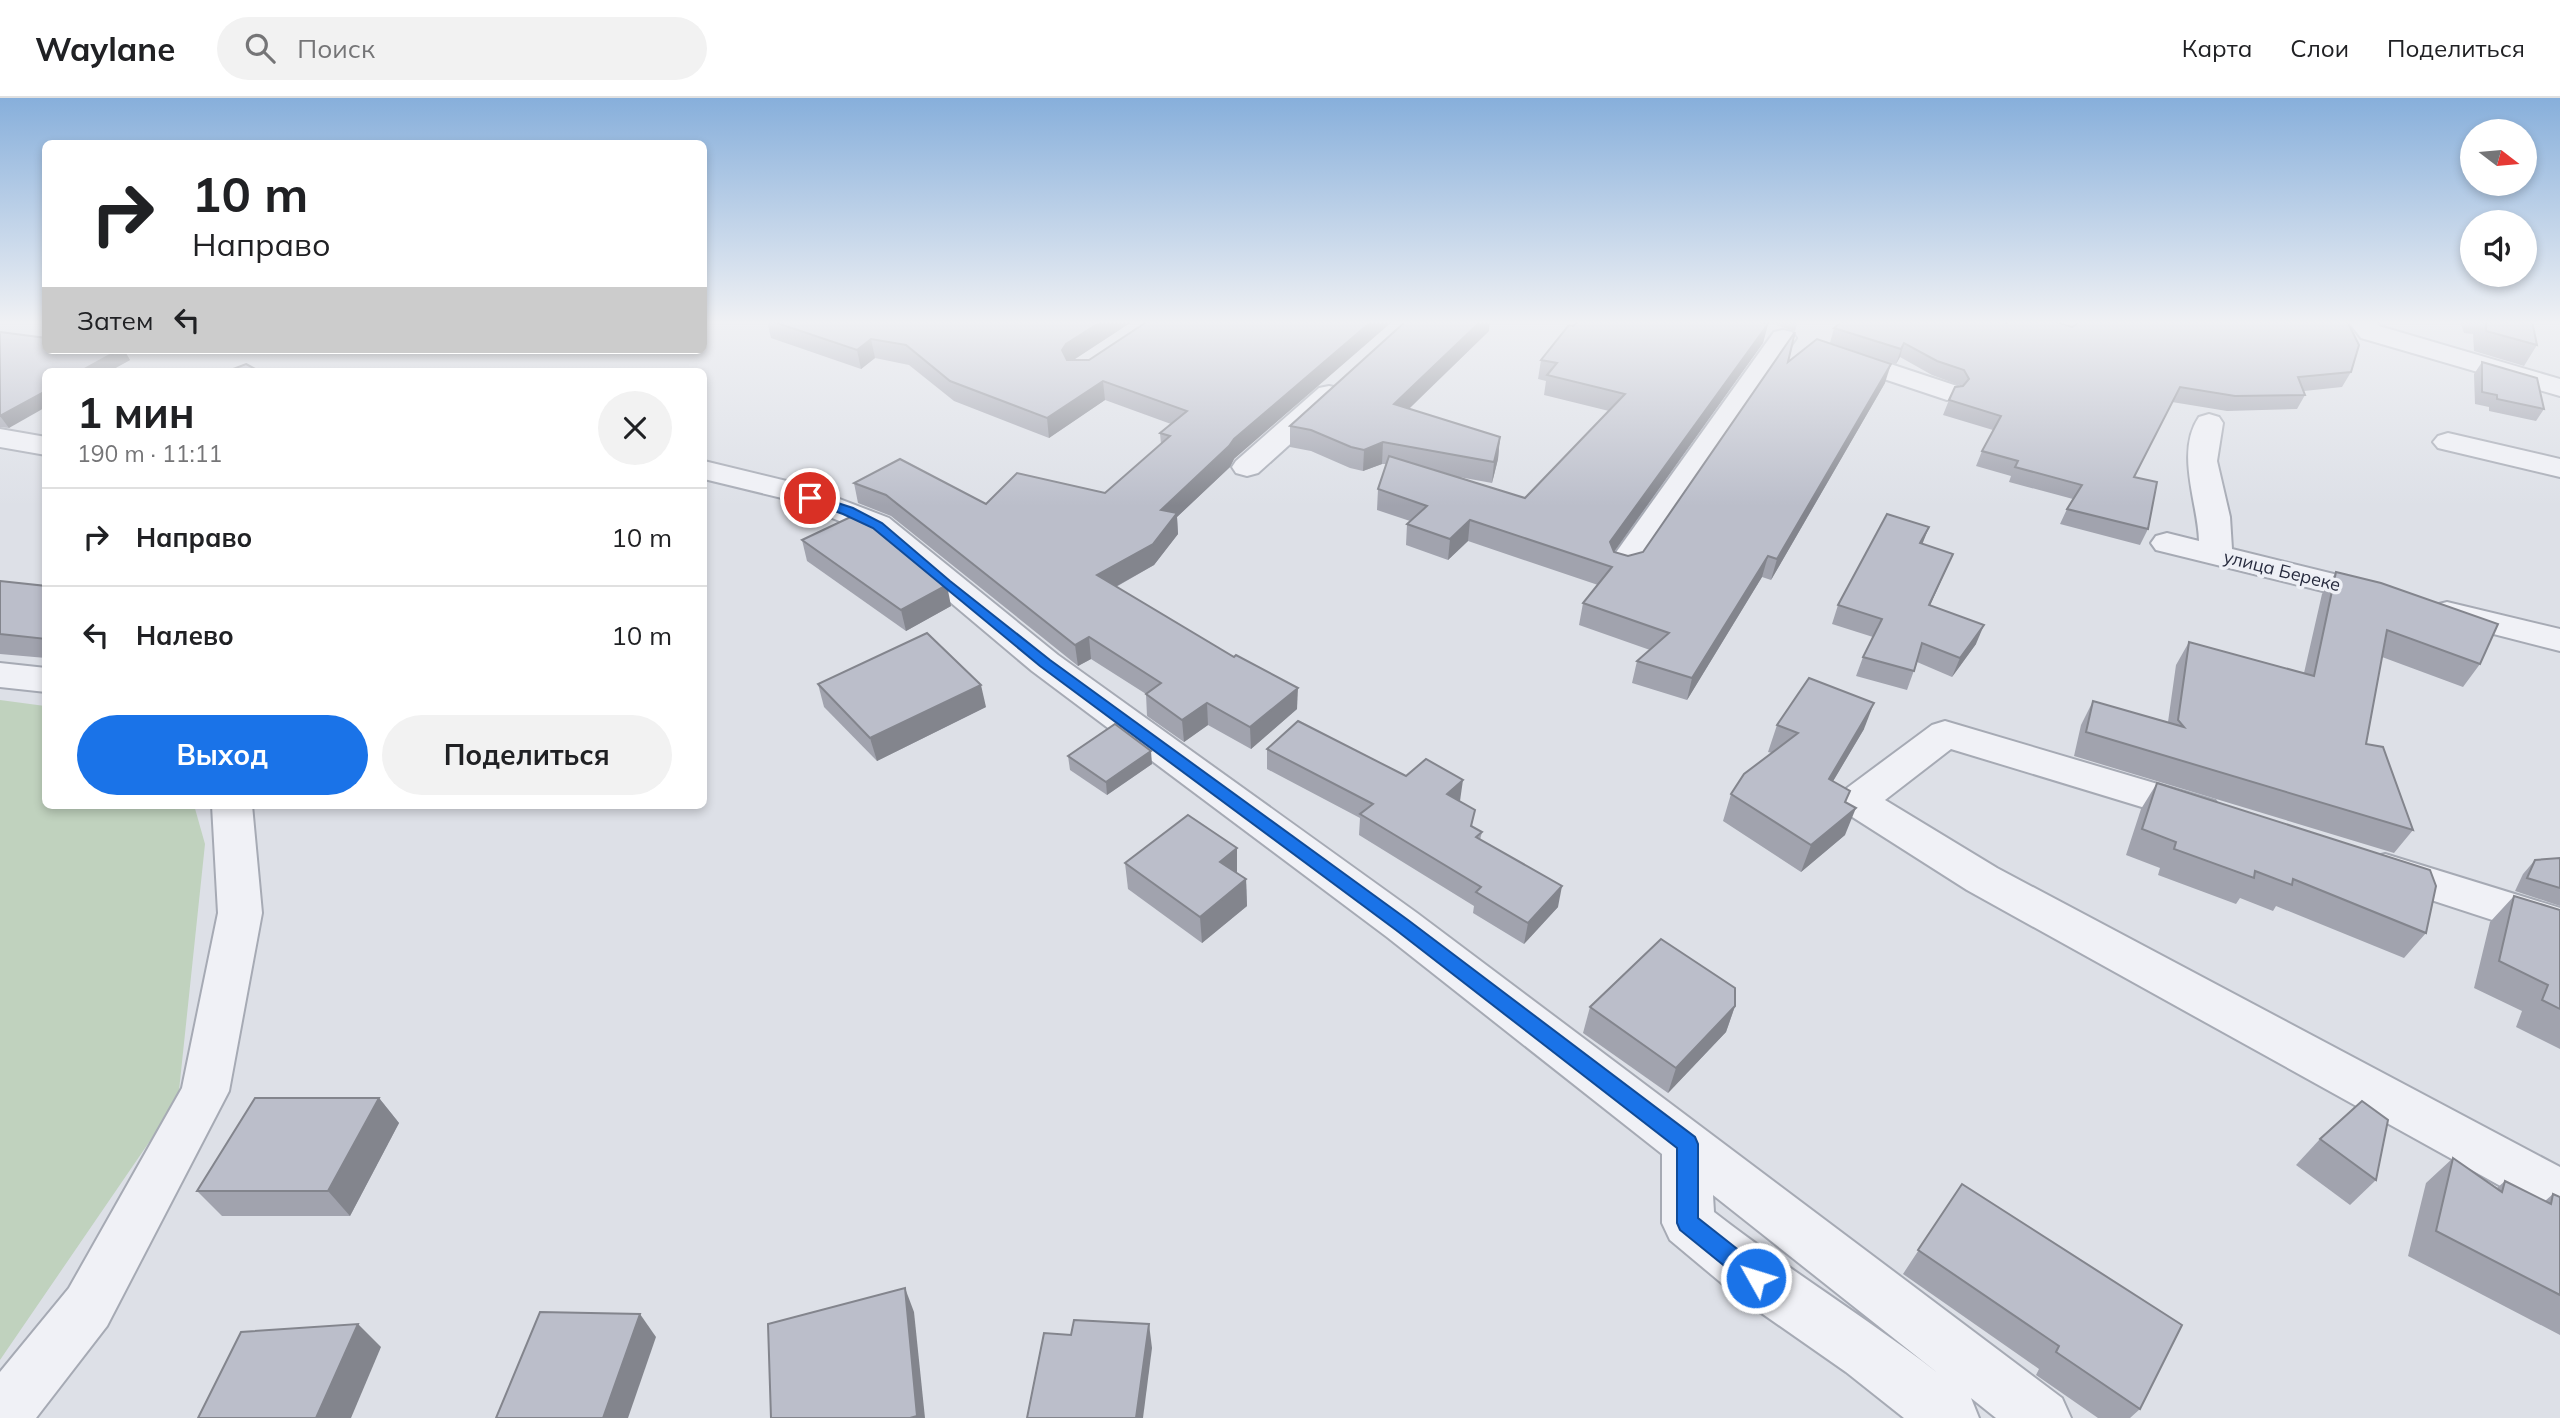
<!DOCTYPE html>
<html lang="ru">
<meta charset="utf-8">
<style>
body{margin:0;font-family:Mulish,sans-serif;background:#f2f2f2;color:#202124;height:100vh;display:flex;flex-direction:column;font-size:26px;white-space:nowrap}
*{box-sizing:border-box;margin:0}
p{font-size:23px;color:#757577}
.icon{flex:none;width:38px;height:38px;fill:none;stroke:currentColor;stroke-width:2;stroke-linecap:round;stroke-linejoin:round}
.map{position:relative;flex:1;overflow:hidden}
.sheet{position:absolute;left:42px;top:270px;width:665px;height:441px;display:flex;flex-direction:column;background:#fff;border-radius:10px;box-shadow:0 4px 10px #0003}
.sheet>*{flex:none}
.banner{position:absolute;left:42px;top:42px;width:665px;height:214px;border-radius:10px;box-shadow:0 4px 10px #0003;background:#fff;color:#202124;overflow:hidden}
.needle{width:46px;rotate:106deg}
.buttons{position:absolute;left:2460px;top:21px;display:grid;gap:14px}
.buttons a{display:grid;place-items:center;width:77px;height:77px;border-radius:50%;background:#fff;box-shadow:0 4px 10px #0003;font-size:35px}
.pin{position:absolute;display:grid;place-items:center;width:60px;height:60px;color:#fff;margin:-30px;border:4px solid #fff;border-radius:50%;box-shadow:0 2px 7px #0007}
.me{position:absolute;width:77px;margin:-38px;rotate:309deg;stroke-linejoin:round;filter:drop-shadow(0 0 5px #0008)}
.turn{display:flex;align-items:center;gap:24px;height:147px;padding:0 35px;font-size:32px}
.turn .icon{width:91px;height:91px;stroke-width:2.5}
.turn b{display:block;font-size:49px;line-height:60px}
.then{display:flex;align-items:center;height:66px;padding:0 35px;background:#0003;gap:14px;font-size:26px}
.round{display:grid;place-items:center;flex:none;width:74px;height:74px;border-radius:37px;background:#f2f2f2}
.headline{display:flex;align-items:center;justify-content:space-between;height:119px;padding:0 35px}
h1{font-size:42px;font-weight:700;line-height:52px}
.cta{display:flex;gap:14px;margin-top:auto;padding:14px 35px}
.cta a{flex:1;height:80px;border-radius:42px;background:#1a73e8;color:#fff;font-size:28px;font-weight:700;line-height:80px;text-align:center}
.cta a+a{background:#f2f2f2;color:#202124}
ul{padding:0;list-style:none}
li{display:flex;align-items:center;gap:21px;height:98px;padding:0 35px;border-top:2px solid #e0e0e0}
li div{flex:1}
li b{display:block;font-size:26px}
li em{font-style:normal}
header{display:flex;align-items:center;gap:42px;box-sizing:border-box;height:98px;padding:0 35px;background:#fff;border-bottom:2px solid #e0e0e0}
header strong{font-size:33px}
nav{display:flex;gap:38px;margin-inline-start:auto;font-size:24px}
.search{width:490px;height:63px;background:#f2f2f2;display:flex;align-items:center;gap:18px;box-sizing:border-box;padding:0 24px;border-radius:38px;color:#757577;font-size:26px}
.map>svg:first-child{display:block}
.green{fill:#c0d2be}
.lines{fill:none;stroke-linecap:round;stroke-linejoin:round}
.minor-casing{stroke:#a6aab4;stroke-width:4}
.minor{fill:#f0f1f6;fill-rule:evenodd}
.wall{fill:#a1a3ae}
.shaded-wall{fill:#83858d}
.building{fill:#bbbeca;stroke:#83858d;stroke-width:2}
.route{fill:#1a73e8;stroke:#114b97;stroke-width:2}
.labels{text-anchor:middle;stroke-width:7;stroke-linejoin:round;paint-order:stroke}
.street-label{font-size:18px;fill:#272b3e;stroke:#edeff5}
</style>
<header>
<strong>Waylane</strong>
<div class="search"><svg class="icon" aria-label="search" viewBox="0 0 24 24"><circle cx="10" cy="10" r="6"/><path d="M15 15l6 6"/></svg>Поиск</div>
<nav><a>Карта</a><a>Слои</a><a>Поделиться</a></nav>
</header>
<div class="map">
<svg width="2560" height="1320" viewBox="0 0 2560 1320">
<rect width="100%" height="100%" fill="#dde0e7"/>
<path class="green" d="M0,602L45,608L46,707H194L205,746L178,1002L0,1262Z"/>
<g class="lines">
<defs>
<g id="minor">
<path d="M2348,223H2375L2379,228L2560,281V298L2361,240Z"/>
<path d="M1783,232L1792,234L1796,240L1636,474L1624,477L1612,474L1608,467L1612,460L1774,234Z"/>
<path d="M1839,249L1957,288L1961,294L1957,300L1947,302L1830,263L1826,257L1830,251Z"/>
<path d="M1329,288L1339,290L1343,296L1339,302L1258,375L1247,378L1236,375L1232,369L1236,363L1319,290Z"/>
<path d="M2209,316L2219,319L2223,325L2217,363L2230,419L2232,451L2391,490L2396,497L2391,504L2379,507L2156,452L2151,445L2156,438L2167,435L2199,443C2198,405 2175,354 2199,319Z"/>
<path d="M0,331L46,339V357L0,349Z"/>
<path d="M2448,335L2560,361V379L2438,350L2433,344L2438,338Z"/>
<path d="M704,363L803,387L889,420L1058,557L1417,815L2062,1300L2071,1320H1996L1971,1300L1979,1320H1904L1846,1274L1737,1198L1670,1142L1662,1125V1056L1387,839L1032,573L867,434L782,400L704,381ZM1713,1097L1939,1276C1866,1219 1787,1171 1714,1114Z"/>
<path d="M2447,504L2560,531V553L2435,521L2430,514L2435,507Z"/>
<path d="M0,565L46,570V594L0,589Z"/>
<path d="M1945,623L2215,703L2221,713L2215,723L2201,727L1951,651L1885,702L1997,770L2560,1069V1118L2542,1111L1967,792L1843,713L1837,703L1843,693L1932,627Z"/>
<path d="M212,707H252L262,815L229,993L107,1228L36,1320H0V1274L69,1190L182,990L218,815Z"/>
<path d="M2385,756L2560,810V844L2370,782L2364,771L2370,760Z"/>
</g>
</defs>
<use href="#minor" class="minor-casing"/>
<use href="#minor" class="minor"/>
</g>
<g class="wall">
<path d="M767,223H1133L1073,262H1089L1148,223L1234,361L1230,369L1177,419L1178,436L1154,467L1116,489L1297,611L1251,651L1208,627L1184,644L1147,618L1146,596L1091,561L1078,568L891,418L858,405L854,385L986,406L1105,395L1161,346L1160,335L1171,326L1105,302L1049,340L954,303L909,267L875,260L861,271L771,240Z"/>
<path d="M1763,223H1798L1795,233Z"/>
<path d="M2460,223H2532L2537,247L2524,268L2474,253L2473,236L2464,235Z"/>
<path d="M2007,225L2072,229L2351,274L2342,289L2304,293L2305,297L2297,311L2227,313L2172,304L2134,379L2148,431L2140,447L2060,426L2067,411L2073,401L2009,384L2011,378L1976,368L1982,353L1993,332L1943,317L1949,302L1960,288L1959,287L1932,277L1900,259L1896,266L1830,245L1834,230Z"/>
<path d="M1768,226L1763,245L1614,454L1628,458L1643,454L1788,264L1885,285L1771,482L1762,479L1687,602L1632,585L1637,563L1650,552L1579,527L1583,505L1598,487L1468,443L1448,462L1406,447L1407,426L1410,423L1377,412L1378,391L1387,366H1382L1363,373L1350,370L1311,353L1290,349V328L1489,233L1409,311L1500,339L1498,361L1492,385L1459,379L1525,400L1609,313L1544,297L1546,283L1538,281L1541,262L1573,228Z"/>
<path d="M0,234L46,252H124L130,262L110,273H46L9,330L0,329Z"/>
<path d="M2482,264L2544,311L2536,323L2489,313V309L2475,306L2474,276Z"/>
<path d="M802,442L951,508L906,533L807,463Z"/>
<path d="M1923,446L1953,456L1930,507L1976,546L1952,579L1917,564L1907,592L1856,578L1863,559L1873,539L1832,526L1838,507Z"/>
<path d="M2336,474L2480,566L2463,589L2382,559L2366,646L2413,732L2394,755L2074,658L2081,627L2093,603L2168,624L2176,567L2189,544L2304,575L2322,496Z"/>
<path d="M0,483L46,488V560L0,556Z"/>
<path d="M818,586L986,609L877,663L824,609Z"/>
<path d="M1777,627L1864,631L1833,683L1846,704L1845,737L1801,774L1723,723L1731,696L1772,655L1768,654Z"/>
<path d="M1267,651L1406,678L1460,703L1473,729L1482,734L1480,742L1558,809L1524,846L1473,815L1474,808L1359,737L1360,720L1267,671Z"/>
<path d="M1068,658L1152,666L1107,697L1070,672Z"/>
<path d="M2157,685L2426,835L2404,860L2276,808L2273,813L2240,800L2236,806L2158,777L2160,770L2126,757L2141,711Z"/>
<path d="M2560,760V808L2515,793L2523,776L2535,762Z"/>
<path d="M1125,765L1237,775L1246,781L1247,808L1202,845L1128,791Z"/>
<path d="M2514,798L2560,812V951L2516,929L2522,913L2474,890L2490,824Z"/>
<path d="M1735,908L1726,934L1668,995L1583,935L1590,909Z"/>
<path d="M379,1000L399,1025L350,1118H222L197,1093Z"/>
<path d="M2320,1041L2376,1082L2350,1107L2296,1067Z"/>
<path d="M2453,1060L2497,1090L2505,1083L2545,1103L2553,1096L2560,1099V1237L2408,1158L2426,1085Z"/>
<path d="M1962,1086L2140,1311L2130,1320H2098L2036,1277L2039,1271L1903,1176Z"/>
</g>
<g class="shaded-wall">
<path d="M1102,223H1133L1069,265L1062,252L1066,246Z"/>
<path d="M1372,223H1393L1234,361L1230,369L1177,419L1178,436L1154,467L1099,498L1097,477L1161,412L1234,341Z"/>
<path d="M1481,223H1490L1489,233L1392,327L1394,306Z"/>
<path d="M1768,226L1763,245L1606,465L1610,444Z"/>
<path d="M871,241L875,260L861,271L857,252Z"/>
<path d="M1904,245L1900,259L1896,266L1901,251Z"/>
<path d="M119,252H124L130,262L110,273H81Z"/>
<path d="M1891,266L1885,285L1771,482L1777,461Z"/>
<path d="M1103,283L1105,302L1049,340L1047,320Z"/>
<path d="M46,293V309L9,330L0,318Z"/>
<path d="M1500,339L1498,361L1492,385L1494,364Z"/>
<path d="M1383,344L1382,366L1363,373L1364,352Z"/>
<path d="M1470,422L1468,443L1448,462L1450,441Z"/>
<path d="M1929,429L1922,447L1920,445Z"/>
<path d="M1953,456L1945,474L1922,525L1929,507Z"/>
<path d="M1768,458L1762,479L1687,602L1692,580Z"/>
<path d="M947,487L951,508L906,533L901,512Z"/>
<path d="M1984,527L1976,546L1952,579L1960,560Z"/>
<path d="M1089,539L1091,561L1078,568L1075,547Z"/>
<path d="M981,587L986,609L877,663L870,640Z"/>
<path d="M1298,590L1297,611L1251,651L1250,629Z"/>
<path d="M1207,605L1208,627L1184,644L1182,622Z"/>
<path d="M1874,605L1864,631L1819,707L1829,681Z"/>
<path d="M1151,653L1152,666L1107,697L1106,684Z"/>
<path d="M1463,682L1460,703L1445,717L1447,696Z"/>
<path d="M1856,710L1845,737L1801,774L1811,747Z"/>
<path d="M1237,750V776L1220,764Z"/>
<path d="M1246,781L1247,808L1202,845L1200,819Z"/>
<path d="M1562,788L1558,809L1524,846L1528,825Z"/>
<path d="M1735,908L1726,934L1668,995L1676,970Z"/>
<path d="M379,1000L399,1025L350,1118L328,1093Z"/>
<path d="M905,1190L914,1214L925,1320H910Z"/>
<path d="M640,1216L656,1239L628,1320H603Z"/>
<path d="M358,1226L381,1249L351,1320H316Z"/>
<path d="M1149,1226L1152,1250L1143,1320H1136Z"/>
</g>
<g class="building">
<path d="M771,223H1102L1066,246L1062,252L1067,262H1089L1148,223H1372L1234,341L1229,348L1161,412L1177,415L1153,446L1097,477L1234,559L1236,557L1298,590L1250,629L1207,605L1182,622L1146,596L1161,585L1089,539L1075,547L886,397L854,385L900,361L986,406L1017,375L1105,395L1170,338L1160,335L1187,313L1103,283L1047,320L950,283L906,247L871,241L857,252Z"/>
<path d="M1406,223H1481L1394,306L1500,339L1494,364L1383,344L1364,352L1351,349L1311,332L1290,328Z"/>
<path d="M1579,223H1757L1768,226L1610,444L1614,454L1628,458L1643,454L1795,234L1788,264L1817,241L1891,266L1777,461L1768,458L1692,580L1637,563L1669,535L1583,505L1612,469L1470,422L1450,441L1407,426L1427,408L1378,391L1389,358L1525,400L1625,296L1547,277L1557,265L1541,262L1569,227L1573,228Z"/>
<path d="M1843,223H2002L2007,225L2009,223H2053L2072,229L2081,223H2347L2359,247L2351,274L2298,279L2305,297L2235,298L2180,289L2134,379L2157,384L2148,431L2067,411L2082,387L2015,369L2018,363L1982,353L2001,318L1949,302L1955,289L1963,288L1969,281L1964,272L1937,263L1904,245L1901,251L1834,230Z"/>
<path d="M2486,223H2532L2537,247L2486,233Z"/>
<path d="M0,234L46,240V252H119L81,273H46V293L0,318Z"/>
<path d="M2482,264L2537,280L2544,311L2497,301V297L2482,294Z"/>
<path d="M246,266L259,273H228Z"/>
<path d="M859,415L947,487L901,512L802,442Z"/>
<path d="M1887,416L1929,429L1920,445L1953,456L1929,507L1984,527L1960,560L1922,545L1914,573L1863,559L1882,521L1838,507Z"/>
<path d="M2336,474L2381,485L2498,526L2480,566L2387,532L2366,646L2383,649L2413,732L2086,634L2093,603L2184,629L2178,622L2189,544L2314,578Z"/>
<path d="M0,483L46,488V541L0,536Z"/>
<path d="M927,535L981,587L870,640L818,586Z"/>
<path d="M1809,580L1874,605L1829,681L1850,693L1845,704L1856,710L1811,747L1731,696L1744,676L1798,635L1777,627Z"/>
<path d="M1298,623L1406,678L1426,661L1463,682L1447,696L1475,712L1471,728L1482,734L1476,739L1562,788L1528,825L1476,794L1481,789L1360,716L1373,706L1267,651Z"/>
<path d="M1115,626L1151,653L1106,684L1068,658Z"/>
<path d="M2157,685L2430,772L2436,788L2426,835L2293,781L2292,787L2255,773L2254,780L2174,751L2176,744L2142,731Z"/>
<path d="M1188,717L1237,750L1220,764L1246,781L1200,819L1125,765Z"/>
<path d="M2560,760V790L2527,780L2535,762Z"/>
<path d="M2514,798L2560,812V911L2542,902L2548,887L2499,863Z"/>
<path d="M1661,841L1735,890V908L1676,970L1590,909Z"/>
<path d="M255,1000H379L328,1093H197Z"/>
<path d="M2362,1003L2388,1022L2376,1082L2320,1041Z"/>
<path d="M2453,1060L2502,1094L2505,1083L2551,1106L2553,1096L2560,1099V1197L2436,1133Z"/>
<path d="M1962,1086L2182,1227L2140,1311L2056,1254L2059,1248L1918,1152Z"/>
<path d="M905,1190L917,1318L910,1320H771L768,1226Z"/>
<path d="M540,1214L640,1216L603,1320H496Z"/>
<path d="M1074,1222L1149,1226L1136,1320H1027L1044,1235L1071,1237Z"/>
<path d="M358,1226L316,1320H198L241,1234Z"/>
</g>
<linearGradient id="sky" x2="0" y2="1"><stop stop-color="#87afdb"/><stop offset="0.55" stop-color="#f0f1f4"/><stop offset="1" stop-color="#f0f1f4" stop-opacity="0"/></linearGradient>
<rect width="2560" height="408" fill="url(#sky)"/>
<path class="route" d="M810,396L853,410L882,425L950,483L1050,562L1408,822L1695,1039L1698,1046V1120L1764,1172L1767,1180L1764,1187L1756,1190L1748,1187L1680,1132L1677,1125V1050L1396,832L1040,568L873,430L843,416L806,403L804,400Z"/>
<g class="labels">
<g class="street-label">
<text transform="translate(2282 473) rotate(14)" y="6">улица Береке</text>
</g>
</g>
</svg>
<div class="buttons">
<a><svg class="needle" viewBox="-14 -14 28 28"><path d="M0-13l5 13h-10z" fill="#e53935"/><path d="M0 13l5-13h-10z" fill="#757577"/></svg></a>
<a><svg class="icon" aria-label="sound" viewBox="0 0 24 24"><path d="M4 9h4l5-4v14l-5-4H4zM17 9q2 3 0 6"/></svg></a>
</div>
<div class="pin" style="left:810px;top:400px;background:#d93025"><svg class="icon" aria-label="arrive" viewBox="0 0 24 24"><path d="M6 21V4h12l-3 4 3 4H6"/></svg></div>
<svg class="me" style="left:1756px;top:1180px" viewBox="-20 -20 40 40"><circle r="17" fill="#1a73e8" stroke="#fff" stroke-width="3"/><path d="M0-11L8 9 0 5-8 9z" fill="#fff"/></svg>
<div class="banner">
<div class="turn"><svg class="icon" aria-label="right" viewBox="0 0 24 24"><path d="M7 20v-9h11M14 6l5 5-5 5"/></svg><div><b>10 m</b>Направо</div></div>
<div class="then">Затем<svg class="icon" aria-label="left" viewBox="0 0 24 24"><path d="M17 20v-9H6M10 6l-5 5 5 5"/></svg></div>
</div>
<section class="sheet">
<div class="headline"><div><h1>1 мин</h1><p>190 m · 11:11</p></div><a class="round"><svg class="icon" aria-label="close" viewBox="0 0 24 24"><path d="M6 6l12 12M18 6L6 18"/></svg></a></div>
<ul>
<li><svg class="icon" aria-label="right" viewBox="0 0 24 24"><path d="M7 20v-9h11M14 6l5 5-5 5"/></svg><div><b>Направо</b></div><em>10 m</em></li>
<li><svg class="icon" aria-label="left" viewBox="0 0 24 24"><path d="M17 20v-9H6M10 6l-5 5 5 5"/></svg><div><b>Налево</b></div><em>10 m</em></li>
</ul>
<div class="cta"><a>Выход</a><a>Поделиться</a></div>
</section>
</div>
